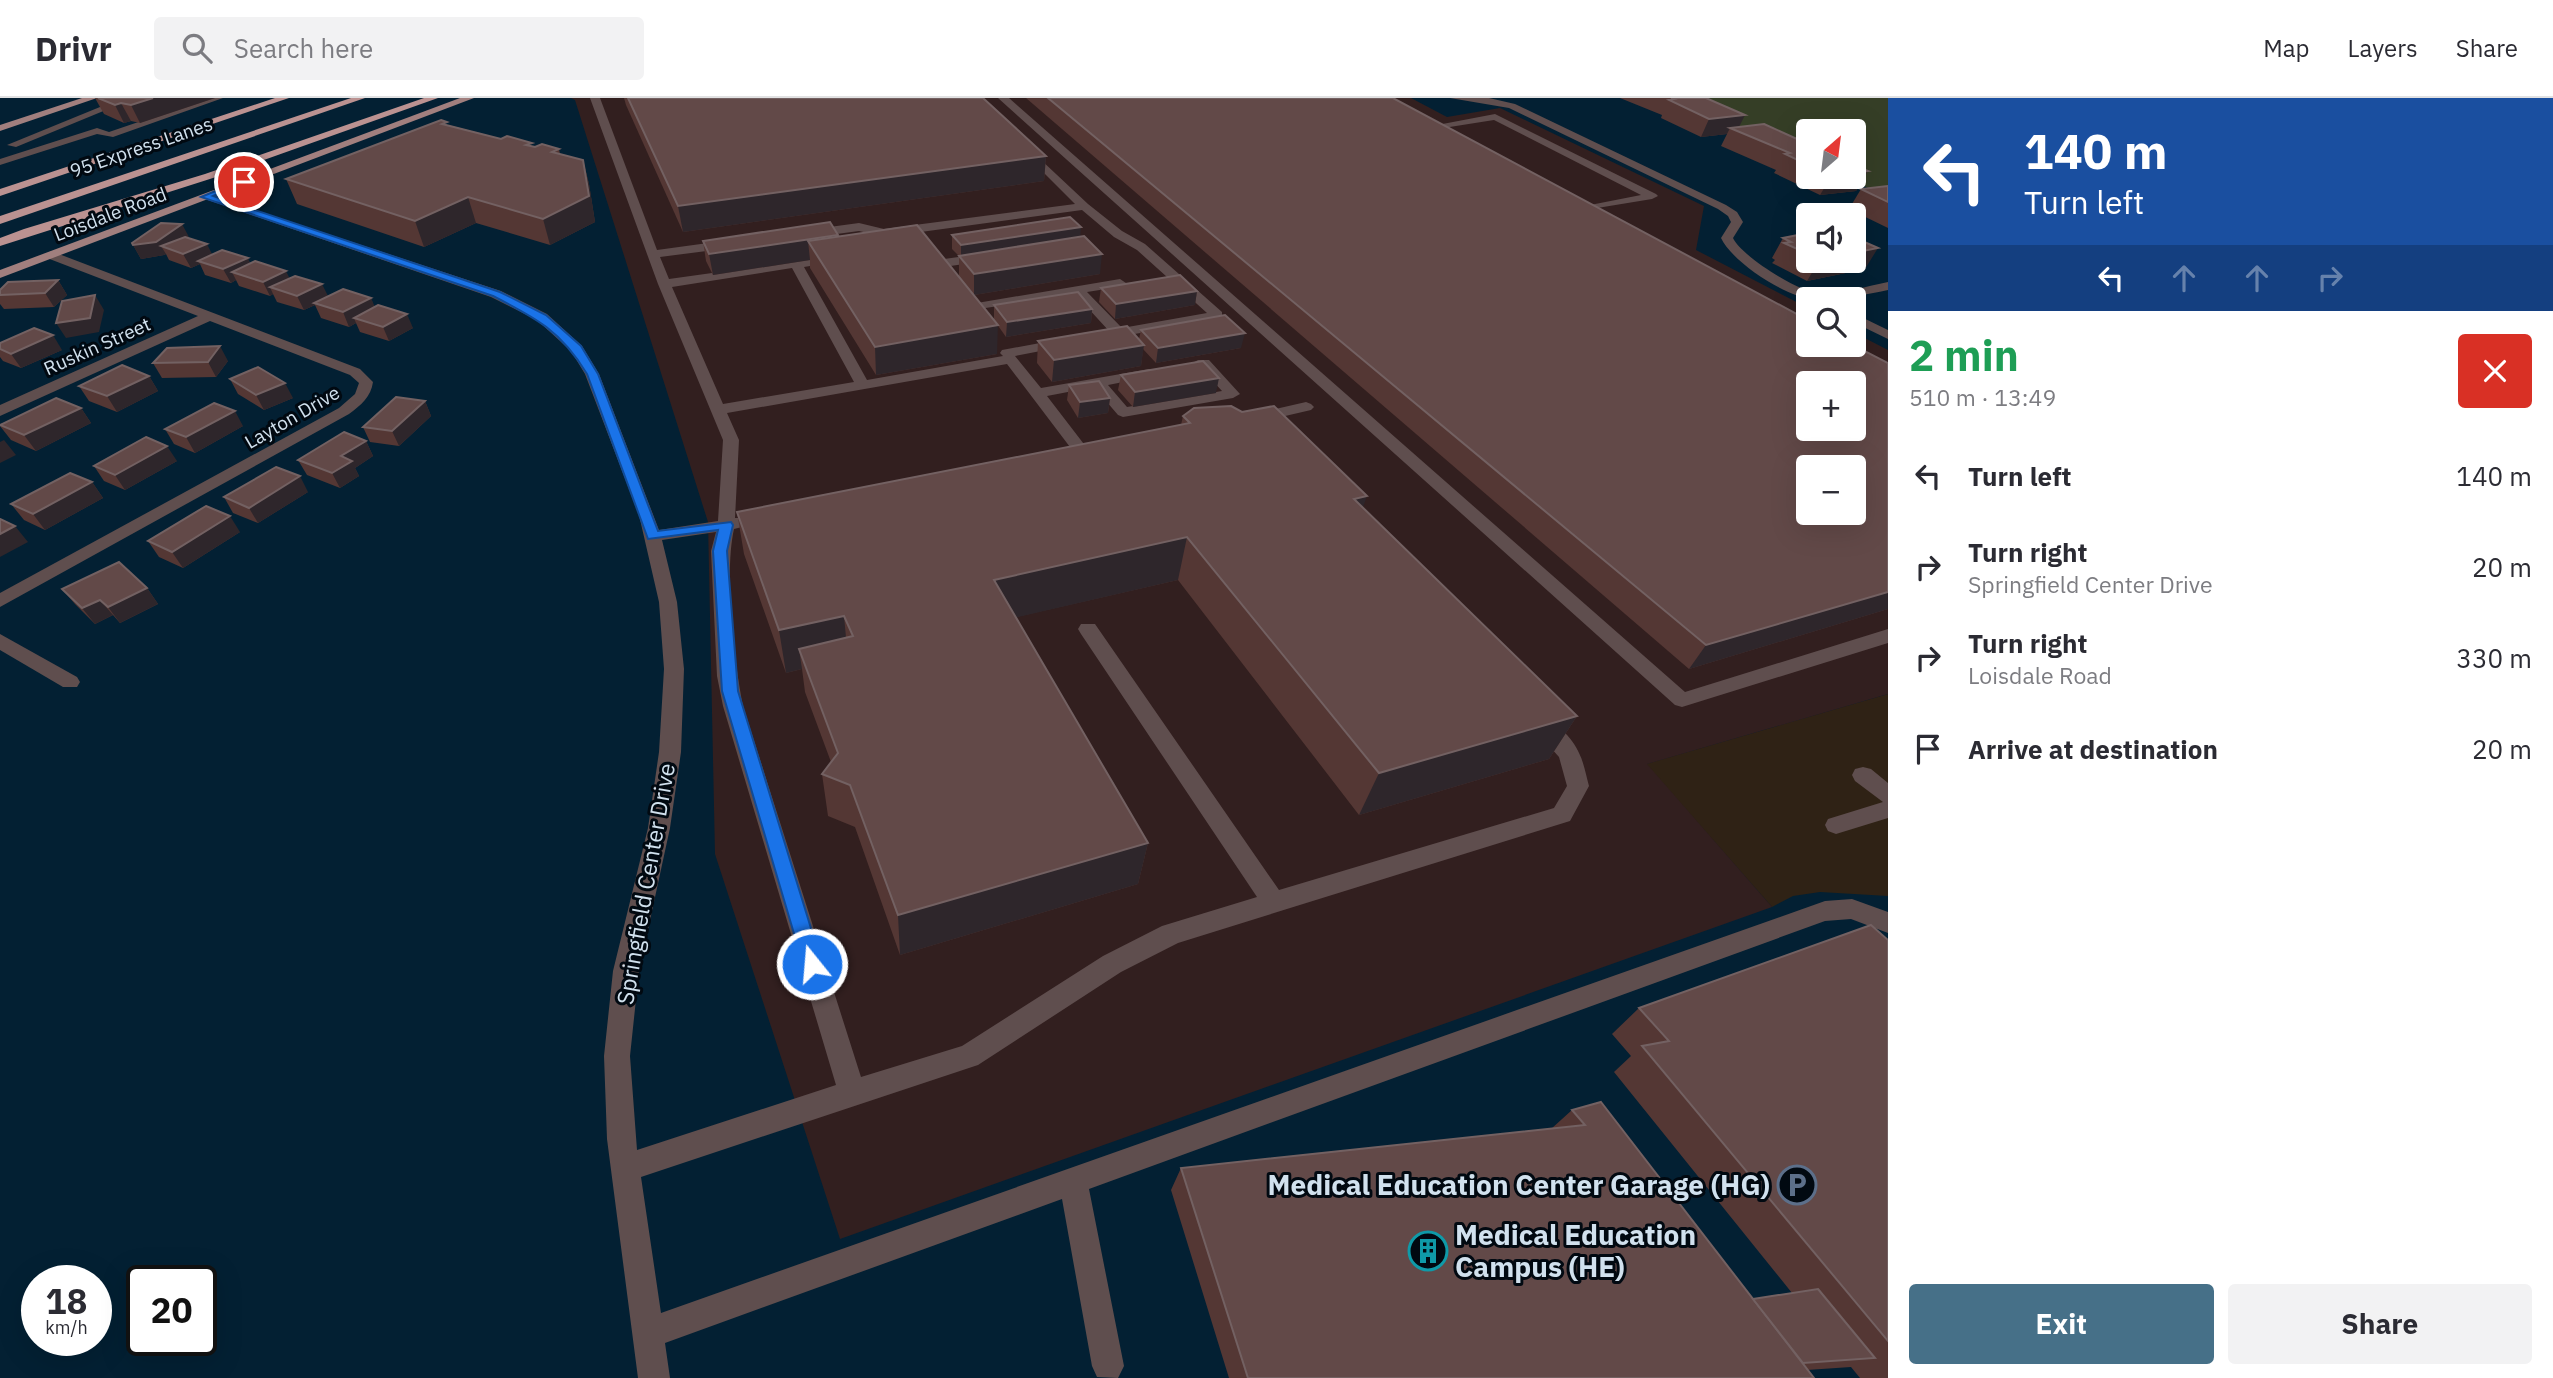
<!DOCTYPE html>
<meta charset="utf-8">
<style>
body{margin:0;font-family:"IBM Plex Sans",sans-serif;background:#f2f2f3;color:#2b2b33;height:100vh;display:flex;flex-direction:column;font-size:26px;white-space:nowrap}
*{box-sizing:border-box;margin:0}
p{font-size:23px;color:#7c7c81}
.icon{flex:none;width:38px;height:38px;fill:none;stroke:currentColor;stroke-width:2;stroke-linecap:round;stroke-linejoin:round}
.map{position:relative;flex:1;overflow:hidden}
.details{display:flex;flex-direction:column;background:#fff;width:665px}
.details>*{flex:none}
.banner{background:#1a4fa0;color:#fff;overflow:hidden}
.needle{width:46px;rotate:28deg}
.buttons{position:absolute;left:1796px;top:21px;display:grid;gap:14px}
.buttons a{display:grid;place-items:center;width:70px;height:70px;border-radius:7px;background:#fff;box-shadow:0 7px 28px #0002;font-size:35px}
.speed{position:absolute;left:21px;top:1167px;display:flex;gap:14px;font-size:35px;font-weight:700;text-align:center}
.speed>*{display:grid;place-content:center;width:91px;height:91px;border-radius:50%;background:#fff;box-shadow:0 7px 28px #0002;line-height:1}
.speed small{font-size:18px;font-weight:400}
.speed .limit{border:4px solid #111;border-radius:10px;background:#fff;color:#111}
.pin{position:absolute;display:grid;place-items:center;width:60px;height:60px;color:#fff;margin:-30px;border:4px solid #fff;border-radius:50%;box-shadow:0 2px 7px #0007}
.me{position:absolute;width:77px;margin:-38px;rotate:343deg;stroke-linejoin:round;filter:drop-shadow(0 0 5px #0008)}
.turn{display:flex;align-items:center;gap:24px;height:147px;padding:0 21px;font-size:32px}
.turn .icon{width:91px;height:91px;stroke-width:2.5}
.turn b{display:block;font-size:49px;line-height:60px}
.lanes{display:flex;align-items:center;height:66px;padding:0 21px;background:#0003;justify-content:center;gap:35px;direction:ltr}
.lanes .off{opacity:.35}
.round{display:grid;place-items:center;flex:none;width:74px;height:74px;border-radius:7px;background:#f2f2f3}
.summary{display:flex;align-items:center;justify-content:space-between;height:119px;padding:0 21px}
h1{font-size:42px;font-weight:800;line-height:52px;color:#1e9e55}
.button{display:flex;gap:14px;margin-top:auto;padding:14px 21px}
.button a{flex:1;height:80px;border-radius:7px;background:#467088;color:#fff;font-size:28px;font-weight:800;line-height:80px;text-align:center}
.button a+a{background:#f2f2f3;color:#2b2b33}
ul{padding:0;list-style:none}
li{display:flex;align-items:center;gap:21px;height:91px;padding:0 21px}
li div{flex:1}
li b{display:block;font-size:26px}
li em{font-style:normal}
header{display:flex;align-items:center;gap:42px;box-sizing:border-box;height:98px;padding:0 35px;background:#fff;border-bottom:2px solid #e1e1e2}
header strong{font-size:33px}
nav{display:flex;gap:38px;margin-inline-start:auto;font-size:24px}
.search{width:490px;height:63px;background:#f2f2f3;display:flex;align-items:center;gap:18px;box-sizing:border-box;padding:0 24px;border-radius:7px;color:#7c7c81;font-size:26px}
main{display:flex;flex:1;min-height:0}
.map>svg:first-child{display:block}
.commercial{fill:#2f2215}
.industrial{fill:#321f1f;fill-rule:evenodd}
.green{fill:#353e26}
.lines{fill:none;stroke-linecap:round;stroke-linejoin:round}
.minor{fill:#5f4e4e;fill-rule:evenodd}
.major{fill:#a17f7e;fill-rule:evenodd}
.highway{fill:#bb9291;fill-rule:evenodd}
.wall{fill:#543734}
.shaded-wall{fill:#2e262b}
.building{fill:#624948;stroke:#736162;stroke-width:2;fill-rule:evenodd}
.route{fill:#1a73e8;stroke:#114b97;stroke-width:2}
.labels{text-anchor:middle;stroke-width:6;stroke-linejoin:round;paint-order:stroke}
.far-street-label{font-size:19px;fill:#d1e1ee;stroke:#010911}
.street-label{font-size:23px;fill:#d1e1ee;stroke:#010911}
.near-poi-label{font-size:28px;font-weight:bold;fill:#d1e1ee;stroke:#010911;text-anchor:end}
</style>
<header>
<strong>Drivr</strong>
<div class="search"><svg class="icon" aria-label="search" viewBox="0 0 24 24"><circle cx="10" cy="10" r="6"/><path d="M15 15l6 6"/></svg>Search here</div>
<nav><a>Map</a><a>Layers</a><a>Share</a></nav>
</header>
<main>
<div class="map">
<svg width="1888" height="1280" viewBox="0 0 1888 1280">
<rect width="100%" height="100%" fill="#032033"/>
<path class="commercial" d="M1888,596V798L1820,794L1793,798L1772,809L1646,666Z"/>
<path class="industrial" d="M571,0H1411L1447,19L1500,10L1704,108L1696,152L1808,210V247H1853V234L1888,252V596L1647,666L1772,809L840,1141L715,756L708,424L575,2ZM1808,285H1853V331H1808ZM1808,369H1853V415H1808Z"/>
<path class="green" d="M1671,0H1888V99L1844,79H1853V33H1808V62Z"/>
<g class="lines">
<g class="minor">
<path d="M122,0H135L16,49L7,47Z"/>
<path d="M209,0H223L113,39L97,36L0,67V61L97,30L109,34Z"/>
<path d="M590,0H600L657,152L730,142L736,146L730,150L660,159L669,181L840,157V163L804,169L867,282L1003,258L1000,255L1002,252L1067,240L1072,241V247L1015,258L1041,290L1149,271L1156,275L1154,278L1108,287L1127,309L1222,293L1201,270L1191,266L1198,262H1209L1240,296L1233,300L1123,319L1118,317L1094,289L1047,298L1090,354L1082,359L1076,357L1007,266L727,315L739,342L735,420H746L749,424L746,428L734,431C724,475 734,562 743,608L861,979L962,948L1103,858L1162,828L1257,799L1081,536L1078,531L1081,526H1095L1279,792L1554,710L1567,688L1559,659L1533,630L1530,625L1533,620C1549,615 1573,640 1579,655C1584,665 1586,677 1589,688L1570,723L1178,845L1121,874L978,967L641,1079L661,1215L1825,803L1852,801L1888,814V835L1851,821L1825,823L1089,1091L1124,1268L1118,1280L1097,1279L1092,1268L1062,1101L665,1245L670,1280H638L607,1041L604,958L613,873L648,730L659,654L664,571L659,504L639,417L585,276L571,253L537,222L491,199L199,99L209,97L501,193L547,216L582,248L599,276L659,432L718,423L723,342L658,186ZM792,170L854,284L723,306L672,189ZM716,434L711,453L717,578L723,608L836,987L637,1052L630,958L639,873L670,730L681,654L684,571L677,504L662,442Z"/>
<path d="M998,0H1009L1685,594L1888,531V545L1682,609L1675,607Z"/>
<path d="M1450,0H1489L1515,6L1726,107L1737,114L1743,124L1733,140C1742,159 1803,197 1823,196C1844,196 1867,188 1888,184V192C1863,197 1839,203 1813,201C1787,200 1732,164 1721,140L1731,124L1728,118L1718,111L1509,10Z"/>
<path d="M1495,16L1656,96L1658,98L1652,101L1585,112V108L1641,97L1494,22L1437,31L1432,28Z"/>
<path d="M1024,46L1088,106L1122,133L1145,146L1222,214V220L1102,242L1097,241V235L1109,233L1075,196L966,213L964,210L971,206L1120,181L1126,185L1125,188L1087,194L1122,230L1207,215L1137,152L1114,139L1082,112L884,139L859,133L807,140L801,136L807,132L859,125L884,131L1075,106L1020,51V47Z"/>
<path d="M51,153L360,271L373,284C371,299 361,307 349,316L0,509V495L339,310L355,296L359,285L350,277L210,223L0,318V307L198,218L47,160L45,157Z"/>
<path d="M987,155L993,159L991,162L937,170L931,166L937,162Z"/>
<path d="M1853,215L1888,232V241L1853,224Z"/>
<path d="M1306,304L1311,306L1314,309L1311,312L1255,325L1247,320L1250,317Z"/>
<path d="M0,536L77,579L80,584L77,589H63L0,552Z"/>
<path d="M1863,669L1871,671L1888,685V720L1836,736L1828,733L1825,727L1828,721L1883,704L1855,683L1852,677L1855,671Z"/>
</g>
<g class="major">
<path d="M82,0H97L0,33V27Z"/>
<path d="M460,0H474L0,180V172Z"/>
</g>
<g class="highway">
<path d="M275,0H289L0,98V91Z"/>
<path d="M351,0H365L0,126V118Z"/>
<path d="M424,0H438L213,80L0,148V140L24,131L205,76Z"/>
</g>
</g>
<g class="wall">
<path d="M95,0H215L140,25L131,23L124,25L104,16Z"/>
<path d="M624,0H983L1046,58L1044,83L683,134L626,7Z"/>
<path d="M1026,0H1393L1888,265V511L1689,571Z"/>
<path d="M1620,0H1706L1739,29L1808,46V79H1853L1868,73L1856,93L1820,97L1774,75L1776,72L1721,48L1727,36L1701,39L1661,20L1662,17Z"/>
<path d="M448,27L533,49L559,51L560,56L583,62L589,86L595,124L550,147L476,125L424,149L297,106L286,81Z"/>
<path d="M1888,88V130L1849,111L1861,91Z"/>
<path d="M1808,135V163H1853L1865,171L1807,183L1772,165L1775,162L1772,160L1783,140Z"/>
<path d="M952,137L1080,139L1100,176L974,197L959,179V158L952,151Z"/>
<path d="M838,139L997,256L876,277L810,170V162L713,177L706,163L703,143Z"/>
<path d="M188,140L212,156L250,166L289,180L328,199L371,200L374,209L413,230L389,243L360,234L356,225L349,229L321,220L315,207L304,212L277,204L273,196L270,198L239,188L236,182L231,185L205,177L200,166L191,170L169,162L166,156L164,157L141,161L132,145Z"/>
<path d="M58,182L67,197L54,209L4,211L0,206V192Z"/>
<path d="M1101,190L1197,193L1195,207L1115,221L1099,204Z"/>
<path d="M994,207L1092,211L1091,225L1006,239L994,222Z"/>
<path d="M1141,232L1241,250L1156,265L1143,251L1141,268L1052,284L1037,265L1038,243L1139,241Z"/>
<path d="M0,245L62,252L21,270L3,263L0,259Z"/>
<path d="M228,263L216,279L162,280L153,265Z"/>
<path d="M1121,277L1216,295L1133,309L1118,292Z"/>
<path d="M149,278L158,293L117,314L89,303L79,288Z"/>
<path d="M230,281L293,300L264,312L238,296Z"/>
<path d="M1069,287L1110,300L1108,315L1078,320L1067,302Z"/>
<path d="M425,303L431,318L399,348L370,344L363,329Z"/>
<path d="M81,310L91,325L36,353L11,342L0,328V326Z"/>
<path d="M1183,318L1363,410L1577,618L1549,661L1359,717L1178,482L1016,519L1148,745L1138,786L900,857L855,729L828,718L822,676L831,664L805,594L802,571L786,575L744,456L737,414L1181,327Z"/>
<path d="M243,328L195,355L174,346L165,331Z"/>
<path d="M366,343L373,358L355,370L359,378L340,390L307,377L298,362Z"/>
<path d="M177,363L125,392L104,383L94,368Z"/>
<path d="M92,384L103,400L45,432L24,422L11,406Z"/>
<path d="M308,394L258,425L233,415L224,399Z"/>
<path d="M240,434L183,470L159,459L148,443Z"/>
<path d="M147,490L158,506L120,525L113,517L95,526L75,506L62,491Z"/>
<path d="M1888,842V1280H1860L1851,1269L1807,1272L1814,1280H1229L1171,1092L1181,1070L1551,1031L1572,1012L1753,1201L1792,1195L1614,974L1631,958L1612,936L1639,910Z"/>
</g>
<g class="shaded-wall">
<path d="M153,0H215L140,25L131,7Z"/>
<path d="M121,5L131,23L124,25L115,7Z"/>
<path d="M1745,17L1737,33L1730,30L1727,36L1701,39L1709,21Z"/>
<path d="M1046,58L1044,83L683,134L678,108Z"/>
<path d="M583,62L589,86L595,124L550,147L543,121Z"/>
<path d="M1868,73L1856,93L1820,97L1831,79H1853V75Z"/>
<path d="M468,99L476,125L424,149L415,123Z"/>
<path d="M182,126L189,139L161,148L166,156L164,157L141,161L133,147Z"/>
<path d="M1081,129L1080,143L961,161V147Z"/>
<path d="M838,137L840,157L808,143L810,162L713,177L709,156Z"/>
<path d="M207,146L214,160L198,163L200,166L191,170L183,156Z"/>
<path d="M1878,150L1865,171L1807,183L1819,163H1853V155Z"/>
<path d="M1102,156L1100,176L974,197V176Z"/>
<path d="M248,160L254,174H232L236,182L231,185L223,171Z"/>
<path d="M286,173L293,187L270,189L273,196L270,198L263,184Z"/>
<path d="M58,182L67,197L54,209L45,195Z"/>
<path d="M322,186L329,200L314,205L315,207L304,212L297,198Z"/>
<path d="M1197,193L1195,207L1115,221L1116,206Z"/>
<path d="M95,197L104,212L99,234L66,240L56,225Z"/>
<path d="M371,200L377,214L354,220L356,225L349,229L343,214Z"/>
<path d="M1092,211L1091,225L1006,239L1007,224Z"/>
<path d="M407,216L413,230L389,243L383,229Z"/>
<path d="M998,227L997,256L876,277L875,249Z"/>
<path d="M1245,235L1241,250L1156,265L1158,250Z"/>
<path d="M53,237L62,252L21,270L11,256Z"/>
<path d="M1144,247L1141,268L1052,284L1054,262Z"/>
<path d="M220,248L228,263L216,279L208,264Z"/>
<path d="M149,278L158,293L117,314L107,298Z"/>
<path d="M1219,280L1216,295L1133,309L1135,294Z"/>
<path d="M285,285L293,300L264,312L256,297Z"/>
<path d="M1110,300L1108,315L1078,320L1080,304Z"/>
<path d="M425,303L431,318L399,348L392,333Z"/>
<path d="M81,310L91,325L36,353L24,337Z"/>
<path d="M235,313L243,328L195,355L186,339Z"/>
<path d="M4,342L16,357L0,365V344Z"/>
<path d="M366,343L373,358L355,370L359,378L340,390L332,375L341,358Z"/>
<path d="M167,348L177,363L125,392L115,377Z"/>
<path d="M300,378L308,394L258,425L249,410Z"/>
<path d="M92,384L103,400L45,432L33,416Z"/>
<path d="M1367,398L1352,440L1354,401Z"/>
<path d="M230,418L240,434L183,470L172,454Z"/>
<path d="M15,428L28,444L0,459V436Z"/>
<path d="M1187,439L1178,482L992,525L994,482Z"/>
<path d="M147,490L158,506L120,525L108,509Z"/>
<path d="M1888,494V511L1689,571L1706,547Z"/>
<path d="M100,502L113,517L95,526L82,510Z"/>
<path d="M844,518L848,561L799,551L802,571L786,575L779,532Z"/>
<path d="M1577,618L1549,661L1359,717L1379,675Z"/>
<path d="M1148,745L1138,786L900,857L898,817Z"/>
</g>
<g class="building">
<path d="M98,0H153L131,7L121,5L115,7Z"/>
<path d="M628,0H983L1046,58L678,108Z"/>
<path d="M1048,0H1393L1808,222V247H1853L1888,265V494L1706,547ZM1808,285H1853V331H1808ZM1808,369H1853V415H1808Z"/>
<path d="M1671,0H1706L1745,17L1709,21L1669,2L1674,1Z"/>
<path d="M441,22L447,24L442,26L501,41L507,38L532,45L526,47L535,49L542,46L559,51L552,54L583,62L589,98L543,121L468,99L415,123L286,81Z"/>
<path d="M1764,26L1808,46V67L1785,56L1790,55L1730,30Z"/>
<path d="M1853,67L1868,73L1853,75Z"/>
<path d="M1888,88V104L1861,91Z"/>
<path d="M1070,119L1081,129L961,147L952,137Z"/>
<path d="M830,124L838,137L709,156L703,143Z"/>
<path d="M161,125L182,126L156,144L133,147L132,145Z"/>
<path d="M917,127L998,227L875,249L808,143Z"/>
<path d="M1808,135V156L1784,145L1791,144L1783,140Z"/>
<path d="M1084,138L1102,156L974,176L959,158Z"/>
<path d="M185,139L207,146L183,156L161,148Z"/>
<path d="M1853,139L1878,150L1853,155Z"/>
<path d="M222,152L248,160L223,171L198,163Z"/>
<path d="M255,163L286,173L263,184L232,174Z"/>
<path d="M1180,177L1197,193L1116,206L1101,190Z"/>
<path d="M295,178L322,186L297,198L270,189Z"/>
<path d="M58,182L45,195L0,197V192L8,184Z"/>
<path d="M343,191L371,200L343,214L314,205Z"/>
<path d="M1078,194L1092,211L1007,224L994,207Z"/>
<path d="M95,197L90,220L56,225L62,203Z"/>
<path d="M378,207L407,216L383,229L354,220Z"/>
<path d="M1225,217L1245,235L1158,250L1141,232Z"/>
<path d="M1127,228L1144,247L1054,262L1038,243Z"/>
<path d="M34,230L53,237L11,256L0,251V245Z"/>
<path d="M220,248L208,264L153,265L167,250Z"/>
<path d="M1203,263L1219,280L1135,294L1121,277Z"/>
<path d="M122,267L149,278L107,298L79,288Z"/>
<path d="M258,269L285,285L256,297L230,281Z"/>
<path d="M1099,283L1110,300L1080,304L1069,287Z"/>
<path d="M396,299L425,303L392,333L363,329Z"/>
<path d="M56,300L81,310L24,337L0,327Z"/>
<path d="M214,305L235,313L186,339L165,331Z"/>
<path d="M1231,308L1242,314L1274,308L1367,398L1354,401L1577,618L1379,675L1187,439L994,482L1148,745L898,817L850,687L822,676L838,655L799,551L853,538L844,518L779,532L737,414L1190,325L1183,318L1194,310Z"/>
<path d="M344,334L366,343L341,358L352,363L332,375L298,362Z"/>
<path d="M146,339L167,348L115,377L94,368Z"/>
<path d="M276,369L300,378L249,410L224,399Z"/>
<path d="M70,375L92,384L33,416L11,406Z"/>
<path d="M206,408L230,418L172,454L148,443Z"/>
<path d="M0,421L15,428L0,436Z"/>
<path d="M119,464L147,490L108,509L100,502L82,510L62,491Z"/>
<path d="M1871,827L1888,842V1243L1642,948L1669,943L1639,910Z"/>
<path d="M1601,1004L1814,1280H1248L1181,1070L1585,1027L1572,1012Z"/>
<path d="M1818,1191L1875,1260L1803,1265L1753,1201Z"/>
</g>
<path class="route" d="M242,82L249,84L213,98L500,194L546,217L581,248L598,276L658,433L731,424L733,427L727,453L738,593L822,866L819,872L812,874L806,872L803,866L722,593L713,453L718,432L648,441L587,276C561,233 536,220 493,198L201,99Z"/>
<defs>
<symbol id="parking-ring" viewBox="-11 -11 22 22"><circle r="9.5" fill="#010911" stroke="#5c6f8a" stroke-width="1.5"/><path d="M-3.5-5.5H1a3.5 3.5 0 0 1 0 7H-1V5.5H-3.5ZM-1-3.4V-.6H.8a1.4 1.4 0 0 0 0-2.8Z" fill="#5c6f8a"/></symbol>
<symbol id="building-ring" viewBox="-11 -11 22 22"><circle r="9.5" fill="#010911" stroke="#0f9aa8" stroke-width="1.5"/><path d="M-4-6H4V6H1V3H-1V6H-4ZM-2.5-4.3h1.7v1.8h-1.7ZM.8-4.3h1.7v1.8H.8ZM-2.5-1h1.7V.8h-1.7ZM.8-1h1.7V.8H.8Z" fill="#0f9aa8"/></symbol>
</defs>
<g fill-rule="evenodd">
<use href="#parking-ring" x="1775" y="1065" width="44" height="44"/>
<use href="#building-ring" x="1406" y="1131" width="44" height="44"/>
</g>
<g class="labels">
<g class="far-street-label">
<text transform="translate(141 49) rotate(-19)" y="7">95 Express Lanes</text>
<text transform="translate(110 116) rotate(-21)" y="7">Loisdale Road</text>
<text transform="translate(97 248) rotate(-24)" y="7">Ruskin Street</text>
<text transform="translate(292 319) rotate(-30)" y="7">Layton Drive</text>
</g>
<g class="street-label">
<text transform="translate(646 786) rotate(-80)" y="8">Springfield Center Drive</text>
</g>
<g class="near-poi-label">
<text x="1770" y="1097">Medical Education Center Garage (HG)</text>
<text x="1455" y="1147" text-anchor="start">Medical Education<tspan x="1455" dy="32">Campus (HE)</tspan></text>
</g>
</g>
</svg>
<div class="buttons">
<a><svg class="needle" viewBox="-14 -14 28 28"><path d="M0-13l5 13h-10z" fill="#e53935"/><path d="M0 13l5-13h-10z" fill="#7c7c81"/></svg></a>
<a><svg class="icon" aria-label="sound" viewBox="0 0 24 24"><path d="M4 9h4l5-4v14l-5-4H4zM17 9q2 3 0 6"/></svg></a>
<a><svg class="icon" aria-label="search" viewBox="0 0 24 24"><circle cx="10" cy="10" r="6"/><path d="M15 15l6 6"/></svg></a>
<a>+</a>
<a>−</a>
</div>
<div class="speed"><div>18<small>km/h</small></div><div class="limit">20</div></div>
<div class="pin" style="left:244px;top:84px;background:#d93025"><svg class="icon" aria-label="arrive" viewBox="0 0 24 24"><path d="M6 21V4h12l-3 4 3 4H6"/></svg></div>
<svg class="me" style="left:812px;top:866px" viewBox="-20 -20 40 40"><circle r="17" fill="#1a73e8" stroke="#fff" stroke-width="3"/><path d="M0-11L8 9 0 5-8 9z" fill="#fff"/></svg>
</div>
<section class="details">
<div class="banner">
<div class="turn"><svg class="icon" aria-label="left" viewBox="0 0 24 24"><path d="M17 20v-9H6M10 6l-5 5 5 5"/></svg><div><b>140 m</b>Turn left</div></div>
<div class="lanes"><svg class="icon" aria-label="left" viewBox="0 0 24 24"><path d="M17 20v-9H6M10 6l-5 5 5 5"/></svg><svg class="icon off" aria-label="ahead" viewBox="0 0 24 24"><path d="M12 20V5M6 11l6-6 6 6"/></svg><svg class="icon off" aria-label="ahead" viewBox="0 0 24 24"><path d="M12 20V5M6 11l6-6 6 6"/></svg><svg class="icon off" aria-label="right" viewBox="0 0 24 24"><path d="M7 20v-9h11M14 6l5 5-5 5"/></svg></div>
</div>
<div class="summary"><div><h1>2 min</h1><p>510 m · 13:49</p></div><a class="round" style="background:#d93025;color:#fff"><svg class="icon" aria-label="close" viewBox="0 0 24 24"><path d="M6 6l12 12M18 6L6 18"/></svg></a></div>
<ul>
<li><svg class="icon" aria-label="left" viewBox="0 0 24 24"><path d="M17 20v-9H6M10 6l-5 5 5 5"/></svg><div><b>Turn left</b></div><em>140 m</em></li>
<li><svg class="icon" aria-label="right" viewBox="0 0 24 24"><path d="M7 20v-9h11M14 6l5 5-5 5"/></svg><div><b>Turn right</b><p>Springfield Center Drive</p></div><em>20 m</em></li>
<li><svg class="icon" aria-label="right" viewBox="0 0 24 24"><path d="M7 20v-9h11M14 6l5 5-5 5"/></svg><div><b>Turn right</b><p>Loisdale Road</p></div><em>330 m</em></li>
<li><svg class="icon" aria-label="arrive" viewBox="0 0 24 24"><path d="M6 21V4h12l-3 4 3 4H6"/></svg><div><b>Arrive at destination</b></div><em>20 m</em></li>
</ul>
<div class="button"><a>Exit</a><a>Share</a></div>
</section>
</main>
